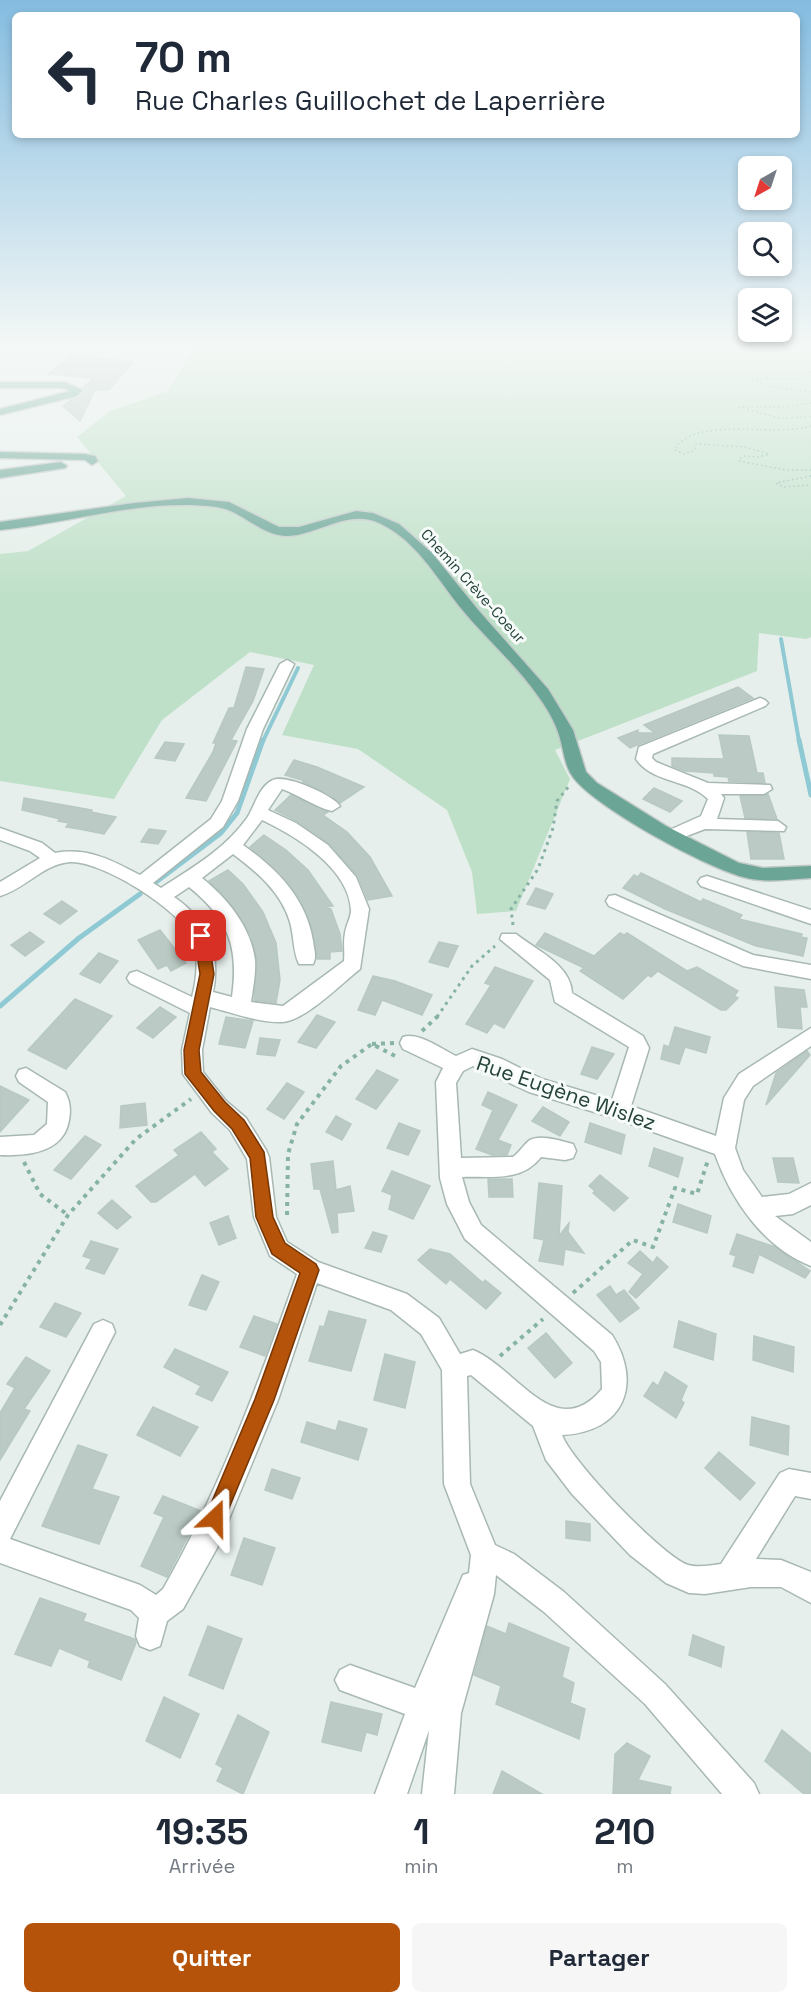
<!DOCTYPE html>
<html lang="fr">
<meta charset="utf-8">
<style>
body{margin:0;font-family:"Space Grotesk",sans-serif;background:#f6f6f7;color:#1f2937;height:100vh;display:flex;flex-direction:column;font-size:22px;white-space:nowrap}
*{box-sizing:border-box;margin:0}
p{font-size:20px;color:#747a83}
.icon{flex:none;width:33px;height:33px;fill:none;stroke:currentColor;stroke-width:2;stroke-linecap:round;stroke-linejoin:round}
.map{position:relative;height:1794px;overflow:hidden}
.side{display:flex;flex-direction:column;background:#fff;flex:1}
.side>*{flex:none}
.banner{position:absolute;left:12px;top:12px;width:788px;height:126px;border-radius:9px;box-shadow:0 3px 9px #0003;background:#fff;color:#1f2937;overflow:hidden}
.needle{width:39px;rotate:219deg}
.buttons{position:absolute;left:738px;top:156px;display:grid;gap:12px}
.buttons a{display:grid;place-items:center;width:54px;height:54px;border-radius:9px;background:#fff;box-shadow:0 3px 9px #0003;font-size:30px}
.pin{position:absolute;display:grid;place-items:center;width:51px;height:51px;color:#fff;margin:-26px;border-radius:12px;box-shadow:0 3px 9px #0006}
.me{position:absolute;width:66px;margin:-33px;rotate:23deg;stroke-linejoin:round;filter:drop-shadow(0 0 4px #0008)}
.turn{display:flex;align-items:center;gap:21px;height:126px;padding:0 24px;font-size:27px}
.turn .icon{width:78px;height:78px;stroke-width:2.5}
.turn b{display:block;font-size:42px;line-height:51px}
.eta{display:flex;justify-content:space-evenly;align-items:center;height:102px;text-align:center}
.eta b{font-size:36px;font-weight:700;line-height:42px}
.action{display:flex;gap:12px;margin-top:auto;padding:12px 24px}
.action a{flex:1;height:69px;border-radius:9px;background:#b45309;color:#fff;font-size:24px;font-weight:700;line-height:69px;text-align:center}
.action a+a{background:#f6f6f7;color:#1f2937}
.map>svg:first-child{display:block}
.green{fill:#bfe0c8}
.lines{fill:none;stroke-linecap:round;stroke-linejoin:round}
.stream-far1{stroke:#8ec9d4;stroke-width:4}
.stream{stroke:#8ec9d4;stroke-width:5}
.building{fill:#bbcac4;stroke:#b8c9c2;stroke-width:1.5}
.minor-casing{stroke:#a8b8b2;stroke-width:3}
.major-casing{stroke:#c2cac8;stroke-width:3}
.path-far2{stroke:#86b3a5;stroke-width:1.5;stroke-dasharray:1.5 3;stroke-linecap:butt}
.path-far1{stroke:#86b3a5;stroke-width:3;stroke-dasharray:3 4.5;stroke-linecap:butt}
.path{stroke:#86b3a5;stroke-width:4;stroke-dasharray:4 5;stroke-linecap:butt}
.minor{fill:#fff;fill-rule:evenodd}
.major{fill:#6aa596;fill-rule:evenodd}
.route{fill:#b45309;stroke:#753606;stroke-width:1.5}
.labels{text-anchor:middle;stroke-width:6;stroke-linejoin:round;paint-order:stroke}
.far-street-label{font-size:15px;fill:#24423a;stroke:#f7fbf9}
.near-street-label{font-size:21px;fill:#24423a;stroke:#f7fbf9}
</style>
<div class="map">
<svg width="811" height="1794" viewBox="0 0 811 1794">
<rect width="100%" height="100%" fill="#e6efeb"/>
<path class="green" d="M195,346H811V637L806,639L759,633L757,671L555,750L570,779L516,911L477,914L472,872L447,810L358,749L282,735L314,665L250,652L162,720L114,799L0,781V554L28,551L126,496L77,437L110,411L168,391Z"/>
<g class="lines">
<g class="stream-far1">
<path d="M781,639L799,741"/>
<path d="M263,741L298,668"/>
</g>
<g class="stream">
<path d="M799,740L811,795"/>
<path d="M156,882L221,833L237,813L263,740"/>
<path d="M0,1006L79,938L140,894"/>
</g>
</g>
<g class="building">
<path d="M72,354L133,362L109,390H95L80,421L63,406L70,400L79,398L85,392L83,388L93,378L48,374Z"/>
<path d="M246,667L264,669L253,701L231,740L237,741L206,801L186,798L213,752L216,743H213L229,708H234Z"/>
<path d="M738,687L753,698L630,748L618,738L638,730V733H655L644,725Z"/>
<path d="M719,735L749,736L757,773H763L765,783L729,781L728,777L714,776V773L685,771L672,766V758L724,759Z"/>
<path d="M165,742L184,744L175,761L155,758Z"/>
<path d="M294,760L317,767L364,787L340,803L329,794L303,782L305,781L285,775Z"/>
<path d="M654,788L682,801L670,812L643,799Z"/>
<path d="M768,794L777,819L745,818L740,796Z"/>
<path d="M291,795L328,812L323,815L347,832L370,857L392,896L368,900L358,876L330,844L297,821L275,810Z"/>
<path d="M24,798L92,810L91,812L116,817L104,834L79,829L66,827L69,823L58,821L60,819L22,810Z"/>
<path d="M149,829L166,831L158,844L141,842Z"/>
<path d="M747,832L779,833L784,859H751Z"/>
<path d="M264,835L286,850L308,870L333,906L325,907L331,909L340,934L342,951L330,952V959H317L311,925L290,885L250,847Z"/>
<path d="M228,870L243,884L263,912L276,943L280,980L276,1003L254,1000L257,960L251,935L230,903L209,881Z"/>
<path d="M641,873L701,902L703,899L742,915L739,919L802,934L801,937L807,938L803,956L756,946L665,909L623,888L634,875L638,877Z"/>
<path d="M536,888L553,894L545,909L527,904Z"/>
<path d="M62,901L77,911L60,924L44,914Z"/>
<path d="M160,930L186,963L171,971L167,965L158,969L138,940Z"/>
<path d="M30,932L44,942L25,956L11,945Z"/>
<path d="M545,933L594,956L620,933L624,935L627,933L687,971L697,967L738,991L734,996L738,998L726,1010H721L658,971L651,977L648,975L623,999L580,971L584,968L536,945Z"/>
<path d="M439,942L458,946L448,967L429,962Z"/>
<path d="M99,953L118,961L100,983L80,974Z"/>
<path d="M495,967L533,981L504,1028L494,1023L487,1033L466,1024L491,985L485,983Z"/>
<path d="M373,976L395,981L432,995L422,1015L382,1000L375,1015L358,1010Z"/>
<path d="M775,987L804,990L807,1007H800L802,1029L778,1027Z"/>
<path d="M75,999L112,1016L66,1069L28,1050Z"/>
<path d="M160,1007L176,1017L153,1038L137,1028Z"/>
<path d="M317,1015L335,1022L316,1048L298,1042Z"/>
<path d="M226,1017L253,1021L245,1048L219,1044Z"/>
<path d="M675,1027L710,1037L706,1053L685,1047L679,1064L661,1059L664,1045L669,1047Z"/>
<path d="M260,1038L280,1040L275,1056L257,1054Z"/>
<path d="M592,1047L614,1054L597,1079L581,1074Z"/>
<path d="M807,1051L810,1055L766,1105L776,1073Z"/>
<path d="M377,1070L398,1080L376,1109L356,1099Z"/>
<path d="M287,1083L304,1092L284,1119L267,1109Z"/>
<path d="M0,1086L29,1100L0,1132Z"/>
<path d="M488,1092L517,1105L498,1140L511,1145L507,1155H492L476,1149L493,1110L482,1105Z"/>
<path d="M145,1103L147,1125L120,1128L121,1106Z"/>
<path d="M543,1107L569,1122L560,1136L532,1121Z"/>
<path d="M336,1116L351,1124L342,1140L326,1132Z"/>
<path d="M399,1123L420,1131L408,1155L387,1148Z"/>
<path d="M590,1123L625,1135L621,1154L585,1142Z"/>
<path d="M201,1132L216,1149L212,1152L228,1169L205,1186L195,1174L156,1202H151L136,1186L179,1155L174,1150Z"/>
<path d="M85,1136L101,1145L71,1179L54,1170Z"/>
<path d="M654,1148L683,1158L678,1177L649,1166Z"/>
<path d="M773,1158H793L799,1183L778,1182Z"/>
<path d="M333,1161L336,1190L350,1186L354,1211L337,1213L338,1232L332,1233L320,1189H314L311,1164Z"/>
<path d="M392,1171L430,1186L413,1219L389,1209L392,1195L382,1191Z"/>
<path d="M600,1175L628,1198L614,1211L593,1193L595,1191L589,1186Z"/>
<path d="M488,1179H512L513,1197H489Z"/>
<path d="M539,1183L562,1186L559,1236L569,1223L568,1232L584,1253L565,1249L563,1265L539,1261L544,1240L534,1238Z"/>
<path d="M112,1200L131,1217L117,1229L98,1213Z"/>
<path d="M678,1204L711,1216L707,1233L673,1222Z"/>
<path d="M228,1216L236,1238L219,1245L210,1223Z"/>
<path d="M373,1232L387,1236L381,1252L365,1248Z"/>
<path d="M737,1234L775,1247L810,1271L805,1278L759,1254L753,1273L733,1266L736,1256L730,1254Z"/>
<path d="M91,1241L118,1249L104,1274L86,1268L92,1259L83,1256Z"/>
<path d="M430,1249L450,1254L483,1283L485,1280L501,1293L486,1309L450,1279L446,1284L418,1260Z"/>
<path d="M640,1251L653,1263L657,1257L668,1267L636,1298L629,1292L643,1274L628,1263Z"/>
<path d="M202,1275L219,1282L206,1310L189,1305Z"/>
<path d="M610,1286L616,1295L624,1290L639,1308L620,1322L597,1295Z"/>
<path d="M55,1303L81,1313L66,1337L40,1327Z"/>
<path d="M329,1311L366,1320L351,1371L309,1361L320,1326L324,1327Z"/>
<path d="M254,1316L277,1324L265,1356L240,1347Z"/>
<path d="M679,1321L716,1334L713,1360L674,1347Z"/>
<path d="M546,1333L572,1363L555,1378L528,1348Z"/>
<path d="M754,1336L794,1347L793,1372L753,1360Z"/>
<path d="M175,1349L228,1372L212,1401L196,1394L201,1386L164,1367Z"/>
<path d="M385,1354L415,1362L405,1408L374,1400Z"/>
<path d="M26,1357L50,1371L24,1409L30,1411L0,1460V1413L15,1388L7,1384Z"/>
<path d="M665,1372L687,1386L681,1400L684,1403L676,1418L644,1396L653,1382L658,1386Z"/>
<path d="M153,1407L198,1427L180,1456L137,1435Z"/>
<path d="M752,1417L789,1426L788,1455L750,1445Z"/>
<path d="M339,1421L367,1429L358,1460L301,1442L307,1422L336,1431Z"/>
<path d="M78,1445L107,1455L92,1489L119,1497L99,1544L42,1526Z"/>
<path d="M719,1452L755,1483L740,1500L705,1468Z"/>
<path d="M272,1469L300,1478L292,1499L265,1490Z"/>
<path d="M163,1496L201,1511L167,1577L141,1566L164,1517L154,1513Z"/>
<path d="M566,1521L590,1524V1541L566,1538Z"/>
<path d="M244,1538L275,1548L262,1585L231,1575Z"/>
<path d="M40,1598L86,1614L83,1621L135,1639L136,1643L121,1680L88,1667L90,1661L59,1648L51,1666L15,1654Z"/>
<path d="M509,1623L569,1648L562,1677L574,1683L570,1703L585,1709L579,1739L496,1704L501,1686L474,1675L487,1626L506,1634Z"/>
<path d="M208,1626L242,1639L223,1689L189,1675Z"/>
<path d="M693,1635L724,1647L721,1667L689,1655Z"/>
<path d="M164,1697L199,1714L180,1758L146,1741Z"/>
<path d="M331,1702L382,1714L377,1735L366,1732L361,1751L322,1742Z"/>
<path d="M238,1715L269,1732L243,1794L217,1781L223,1768L216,1764Z"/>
<path d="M782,1730L811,1754V1794H804L765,1761Z"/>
<path d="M627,1743L650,1756L638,1780L671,1787L670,1794H613L615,1754Z"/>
<path d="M502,1771L542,1794H493Z"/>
</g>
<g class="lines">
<defs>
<g id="minor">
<path d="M287,660L294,664L263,729L238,801L223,827L153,883L161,888C192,868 225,849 247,818C255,806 259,786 273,780C286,774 333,795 340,806L332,811C315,807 299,795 282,789L268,810L296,823L328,845L356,877L369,909L360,969C342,983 306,1020 283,1022C259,1023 234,1013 210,1007L202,1050L203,1072L226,1101L246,1118L266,1150L269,1157L276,1217L287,1242L318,1262L407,1294L439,1318L460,1354L473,1350C517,1368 555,1445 602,1389L601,1362L594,1351L465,1239L447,1204L440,1178L436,1082L443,1068L403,1049L400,1043L403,1037C419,1032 441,1049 456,1056L472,1049L502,1059L542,1079L612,1100L629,1047L555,1002L550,980L500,939L502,934H516C536,950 571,965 572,993L643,1036L649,1048L631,1106L716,1136L724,1098L739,1074L811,1028V1046L753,1086L744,1100L735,1148L743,1170L762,1197L789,1194L811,1183V1205L793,1214L775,1216L811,1242V1266C764,1248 731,1200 715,1154L617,1119L529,1092L473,1066L463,1071L456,1083L461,1158L513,1157C520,1152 524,1144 530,1140C540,1134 562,1141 573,1144L576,1151L573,1158L565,1160L541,1157C522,1182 491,1176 462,1177L469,1202L481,1225L612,1335C643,1384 624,1432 562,1435C571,1461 663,1557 688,1565C698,1568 711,1565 721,1564L780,1473L789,1469L811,1473V1499L795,1496L756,1559L781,1560L811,1572V1603L781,1587H751L705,1594L689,1593L666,1583L630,1555L572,1494L546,1460L533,1426L471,1375L467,1376L470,1484L495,1545L514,1554L564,1592L665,1684L754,1783L759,1794H722L645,1704L544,1612L496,1575L494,1594L461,1713L454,1794H422L429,1730L407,1794H375L405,1714L340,1690L335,1680L340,1670L350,1665L415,1688L463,1575L469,1573L471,1555L444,1484L442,1370L421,1334L391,1310L317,1283L278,1400L217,1548L183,1609L167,1621L160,1646L150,1650L140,1646L136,1636L139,1618L131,1610L0,1563V1501L94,1324L103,1320L112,1324L115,1332L10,1539L140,1585L156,1595L163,1589C220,1489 259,1382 297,1274L270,1256L254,1217L247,1159L230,1130L212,1113L183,1074L182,1050L190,1013L130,983L127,978L130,973L137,971L192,997C197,979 199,955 192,938C180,909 100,860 70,862C43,864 25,889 0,896V882L40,858L30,851L0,840V828L42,843L55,853C88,847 111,860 140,875L211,819L222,801L247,729L280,664ZM262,820C296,836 349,868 351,910C351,918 346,925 345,933C343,942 345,951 344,961L283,1006L251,1002C253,988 256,974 255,960C251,927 227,898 202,878L233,854C257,872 281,892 290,922C294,936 293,952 299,964H313C317,957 314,949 313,941C306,898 277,869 243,845ZM189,887C229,919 239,948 232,997L213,992C221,953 207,919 174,897Z"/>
<path d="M760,698L765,700L768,703L765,706L653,754L652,758L656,762L708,783L770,785L772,789L764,794H721L724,798L717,819L778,821L786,827L784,831L705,829L671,842L665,840L662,836L665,832L701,816L708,799C688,779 652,783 636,759L639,747Z"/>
<path d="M707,876L811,910V924L701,886L698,882L701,878Z"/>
<path d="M615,895L753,955L811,965V979L743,966L609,906L606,901L609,896Z"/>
<path d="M26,1068L65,1092C70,1101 71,1110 69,1120C64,1153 27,1156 0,1155V1137L34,1135L47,1124L48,1102L19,1082L16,1076L19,1070Z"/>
</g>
<g id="major">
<path d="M0,382H64L83,390L77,396L0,415V409L70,391L63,388H0Z"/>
<path d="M0,452L85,454L95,456L98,461L92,465L85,460L0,458Z"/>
<path d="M61,462L67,466L65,468L0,478V470Z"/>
<path d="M188,498L229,502L279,527H299L356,511L373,513L399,524L432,553L479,611L548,689L573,730L586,772L597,783L666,826L739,863L763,868L811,866V878C790,879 768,883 747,878C710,870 594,807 573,777C564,765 564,750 559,735C555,722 547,708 538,696C516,664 485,638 460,607C436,577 416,540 379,523C347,509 319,535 288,536C260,536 242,510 216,507C144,498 71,523 0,530V522L134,503Z"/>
</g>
</defs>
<use href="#minor" class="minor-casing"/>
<use href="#major" class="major-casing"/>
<g class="path-far2">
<path d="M791,346L811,350"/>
<path d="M811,372L798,378L753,379L768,386L811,392"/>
<path d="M811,403L784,407H739L779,418L811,417"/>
<path d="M811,426C769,438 699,415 674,449L684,454L695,450L696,444L745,447L769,454L759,457L742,456L739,461L786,470H811"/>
<path d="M811,476L776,483L783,487L811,485"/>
</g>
<g class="path-far1">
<path d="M513,925L511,909L538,869L553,828L557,801L569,786"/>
<path d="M437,1017L472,966L495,946"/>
</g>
<g class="path">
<path d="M422,1031L439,1015"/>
<path d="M372,1044L394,1043"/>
<path d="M24,1162L40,1194L68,1215"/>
<path d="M287,1215L288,1154L297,1124L341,1066L372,1044L399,1058"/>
<path d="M573,1293L633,1240L653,1247L675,1188L697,1194L708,1160"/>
<path d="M0,1325L68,1215L136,1139L191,1099"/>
<path d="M500,1356L543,1319"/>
</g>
<use href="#minor" class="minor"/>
<use href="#major" class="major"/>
</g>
<linearGradient id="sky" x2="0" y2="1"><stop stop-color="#84bce0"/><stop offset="0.58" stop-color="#f4f8f6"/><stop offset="1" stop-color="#f4f8f6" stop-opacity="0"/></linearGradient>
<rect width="811" height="597" fill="url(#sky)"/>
<path class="route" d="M201,931L208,936L214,974L199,1050L201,1072L225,1102L244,1120L264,1152L273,1217L285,1243L316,1264L319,1270L274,1400L222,1525L215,1528L208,1525L205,1518L255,1399L300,1273L272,1254L256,1217L250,1158L232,1129L214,1111L185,1074L184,1050L200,974L194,936Z"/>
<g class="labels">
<g class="far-street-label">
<text transform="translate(473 586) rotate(48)" y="5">Chemin Crève-Coeur</text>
</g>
<g class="near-street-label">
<text transform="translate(566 1093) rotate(19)" y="7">Rue Eugène Wislez</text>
</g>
</g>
</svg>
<div class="buttons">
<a><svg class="needle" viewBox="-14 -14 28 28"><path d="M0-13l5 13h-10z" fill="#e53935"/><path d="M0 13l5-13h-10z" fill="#747a83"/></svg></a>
<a><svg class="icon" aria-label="search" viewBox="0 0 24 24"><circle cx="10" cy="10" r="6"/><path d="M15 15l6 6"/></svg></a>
<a><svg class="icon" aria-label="layers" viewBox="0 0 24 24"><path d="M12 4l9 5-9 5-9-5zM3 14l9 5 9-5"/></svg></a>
</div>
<div class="pin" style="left:201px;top:936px;background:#d93025"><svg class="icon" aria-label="arrive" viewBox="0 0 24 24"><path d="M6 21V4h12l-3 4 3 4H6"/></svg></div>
<svg class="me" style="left:215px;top:1518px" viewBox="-20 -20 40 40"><path d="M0-17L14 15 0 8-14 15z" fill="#b45309" stroke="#fff" stroke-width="4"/></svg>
<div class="banner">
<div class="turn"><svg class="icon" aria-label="left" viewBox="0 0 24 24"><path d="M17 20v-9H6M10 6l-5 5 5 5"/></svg><div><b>70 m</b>Rue Charles Guillochet de Laperrière</div></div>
</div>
</div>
<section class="side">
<div class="eta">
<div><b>19:35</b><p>Arrivée</p></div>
<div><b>1</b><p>min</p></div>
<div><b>210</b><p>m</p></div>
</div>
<div class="action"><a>Quitter</a><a>Partager</a></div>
</section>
